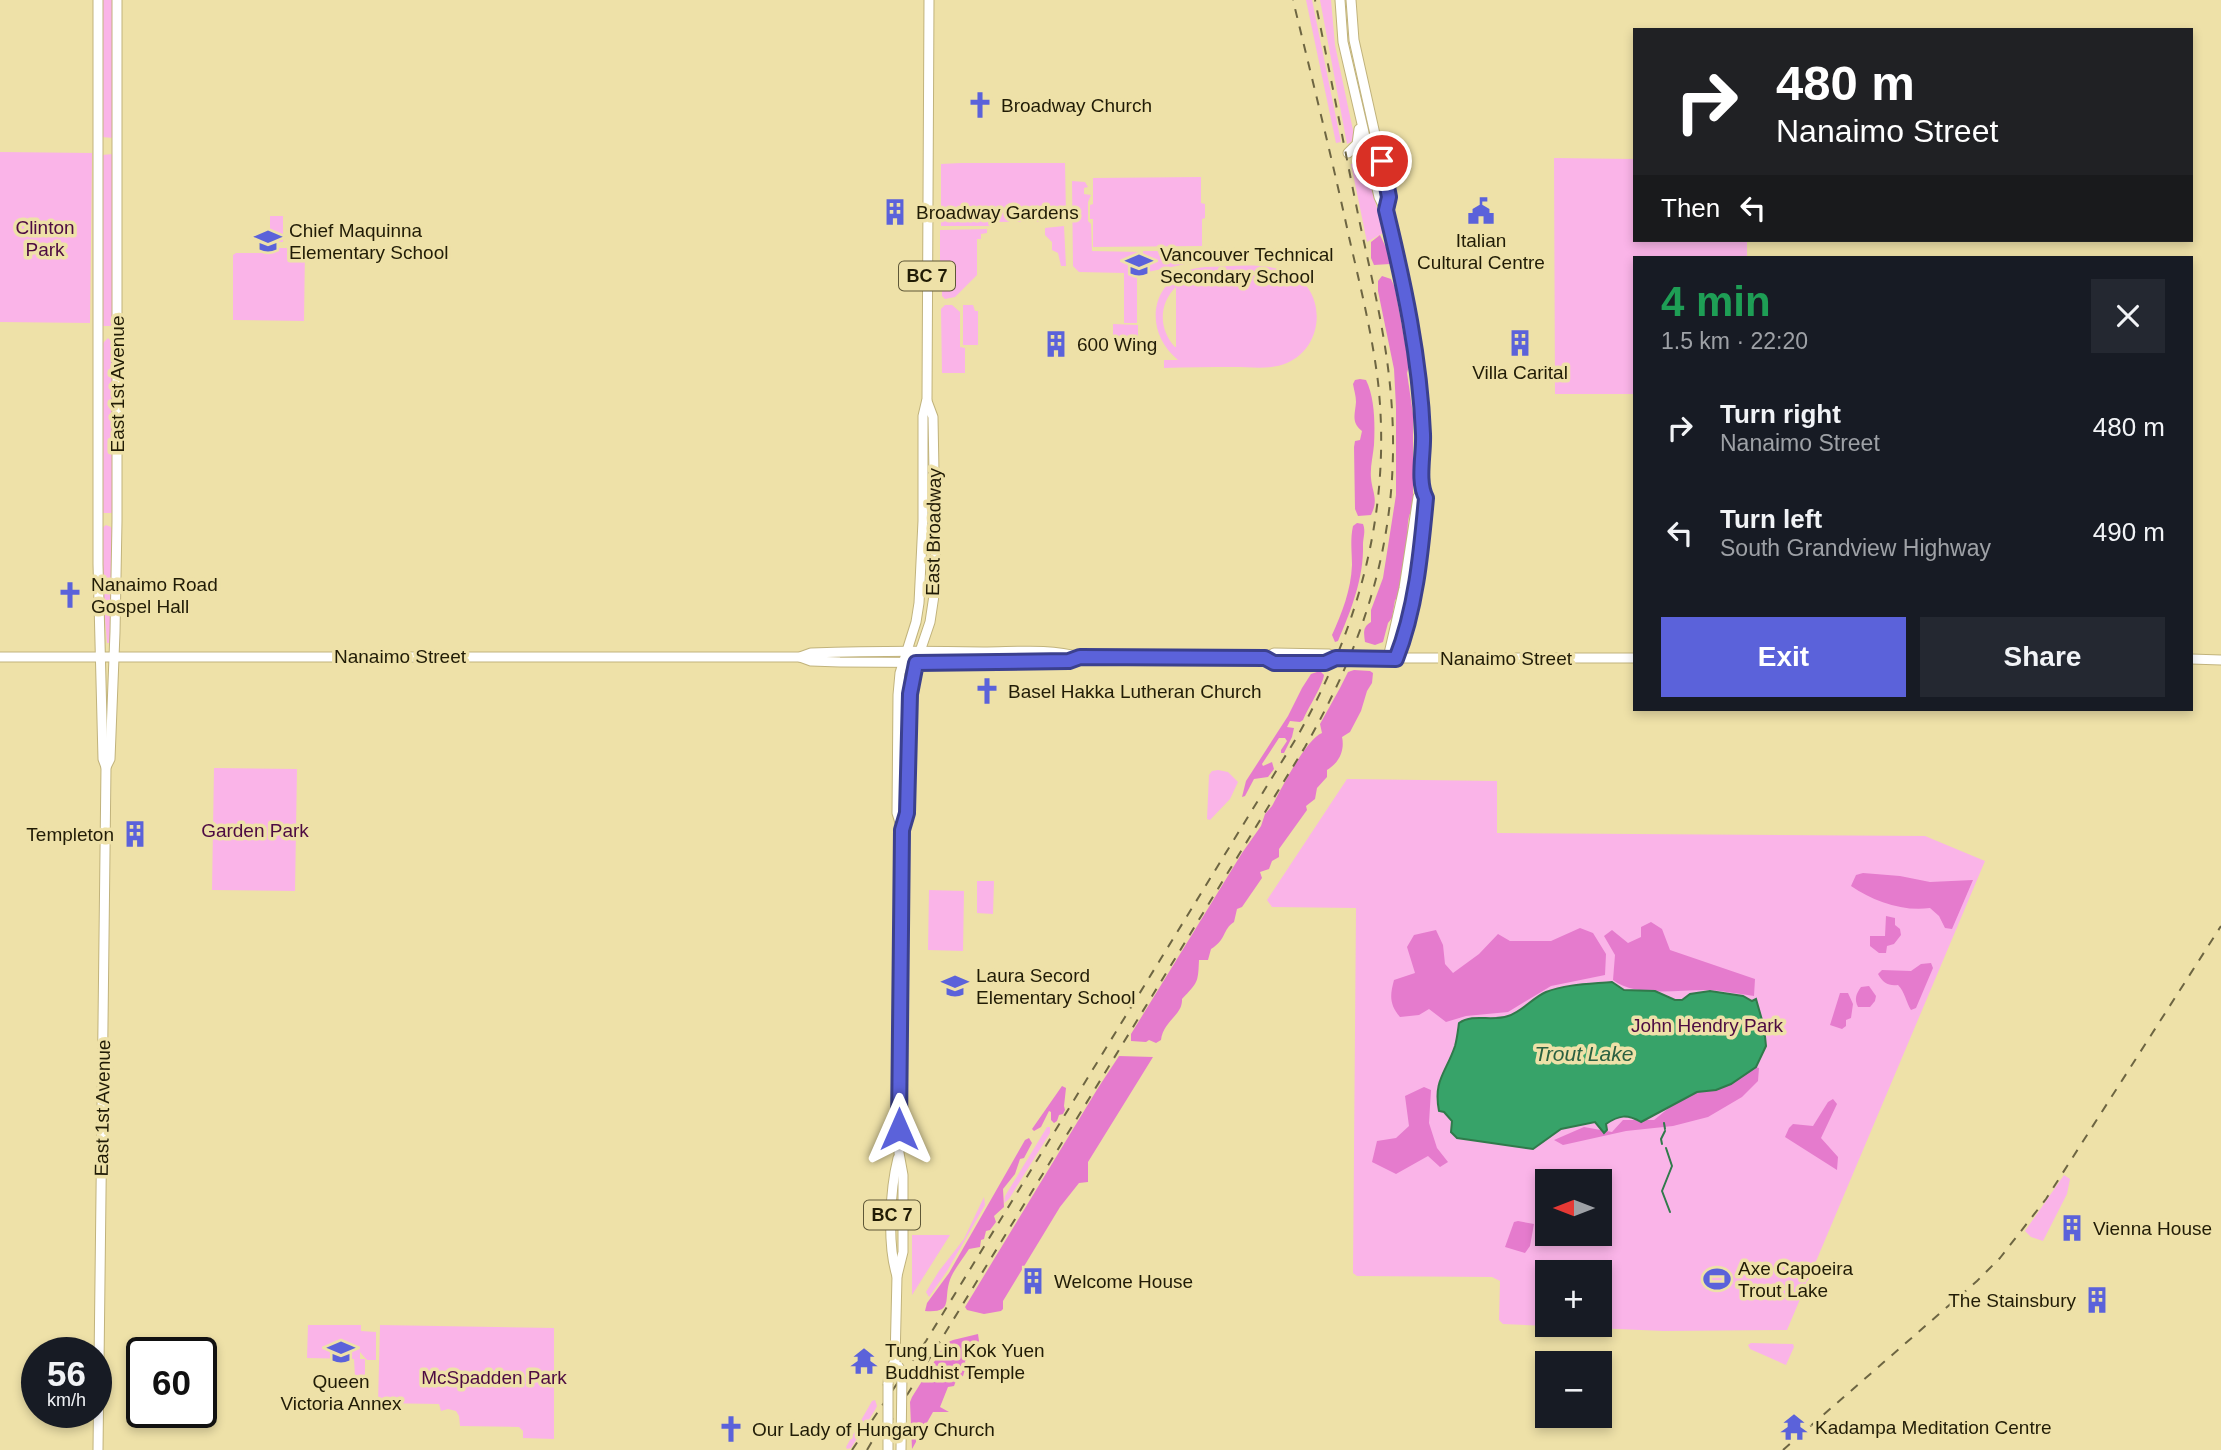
<!DOCTYPE html>
<meta charset="utf-8">
<style>
body{margin:0;font-family:Arial,sans-serif;background:#242831;color:#f1f3f6;height:100vh;display:flex;flex-direction:column;font-size:26px;white-space:nowrap}
*{box-sizing:border-box;margin:0}
p{font-size:23px;color:#9ea1a6}
.icon{flex:none;width:38px;height:38px;fill:none;stroke:currentColor;stroke-width:2;stroke-linecap:round;stroke-linejoin:round}
.map{position:relative;flex:1;overflow:hidden}
.side{position:absolute;left:1633px;top:256px;width:560px;height:455px;display:flex;flex-direction:column;background:#171b24;border-radius:0px;box-shadow:0 4px 10px #0003}
.side>*{flex:none}
.banner{position:absolute;left:1633px;top:28px;width:560px;height:214px;border-radius:0px;box-shadow:0 4px 10px #0003;background:#202124;color:#fff;overflow:hidden}
.needle{width:46px;rotate:270deg}
.tools{position:absolute;left:1535px;top:1169px;display:grid;gap:14px}
.tools a{display:grid;place-items:center;width:77px;height:77px;border-radius:0px;background:#171b24;box-shadow:0 4px 10px #0003;font-size:35px}
.speed{position:absolute;left:21px;top:1337px;display:flex;gap:14px;font-size:35px;font-weight:700;text-align:center}
.speed>*{display:grid;place-content:center;width:91px;height:91px;border-radius:50%;background:#171b24;box-shadow:0 4px 10px #0003;line-height:1}
.speed small{font-size:18px;font-weight:400}
.speed .limit{border:4px solid #111;border-radius:10px;background:#fff;color:#111}
.pin{position:absolute;display:grid;place-items:center;width:60px;height:60px;color:#fff;margin:-30px;border:4px solid #fff;border-radius:50%;box-shadow:0 2px 7px #0007}
.me{position:absolute;width:77px;margin:-38px;rotate:0deg;stroke-linejoin:round;filter:drop-shadow(0 0 5px #0008)}
.turn{display:flex;align-items:center;gap:24px;height:147px;padding:0 28px;font-size:32px}
.turn .icon{width:91px;height:91px;stroke-width:2.5}
.turn b{display:block;font-size:49px;line-height:60px}
.then{display:flex;align-items:center;height:66px;padding:0 28px;background:#0003;gap:14px;font-size:26px}
.round{display:grid;place-items:center;flex:none;width:74px;height:74px;border-radius:0px;background:#242831}
.headline{display:flex;align-items:center;justify-content:space-between;height:119px;padding:0 28px}
h1{font-size:42px;font-weight:700;line-height:52px;color:#1e9e55}
.button{display:flex;gap:14px;margin-top:auto;padding:14px 28px}
.button a{flex:1;height:80px;border-radius:0px;background:#5b62da;color:#fff;font-size:28px;font-weight:700;line-height:80px;text-align:center}
.button a+a{background:#242831;color:#f1f3f6}
ul{padding:0;list-style:none}
li{display:flex;align-items:center;gap:21px;height:105px;padding:0 28px}
li div{flex:1}
li b{display:block;font-size:26px}
li em{font-style:normal}
.map>svg:first-child{display:block}
.green{fill:#fab4e8;fill-rule:evenodd}
.forest{fill:#e57bcd}
.water{fill:#37a369;stroke:#307a4b;stroke-width:2}
.lines{fill:none;stroke-linecap:round;stroke-linejoin:round}
.stream{stroke:#307a4b;stroke-width:2}
.major-casing{stroke:#c1b37c;stroke-width:11}
.major{stroke:#fff;stroke-width:9}
.rail{stroke:#6d6542;stroke-width:2;stroke-dasharray:9 9;stroke-linecap:butt}
.major-bridge-casing{stroke:#c1b37c;stroke-width:11;stroke-linecap:butt}
.major-bridge{stroke:#fff;stroke-width:9}
.route-casing{stroke:#3b408e;stroke-width:18}
.route{stroke:#5b62da;stroke-width:12}
.labels{text-anchor:middle;stroke-width:7;stroke-linejoin:round;paint-order:stroke}
.shield{fill:#eee1a8;stroke:#5e5737;stroke-width:2}
.shield-label{font-size:18px;font-weight:bold;fill:#211c06}
.poi-label{font-size:19px;fill:#211c06;stroke:#eee1a8;text-anchor:start}
.park-label{font-size:19px;fill:#4d0b42;stroke:#eee1a8}
.street-label{font-size:19px;fill:#211c06;stroke:#eee1a8}
.water-label{font-size:21px;font-style:italic;fill:#2a6041;stroke:#eee1a8}
</style>
<div class="map">
<svg width="2221" height="1450" viewBox="0 0 2221 1450">
<rect width="100%" height="100%" fill="#eee1a8"/>
<g class="green">
<path d="M102,0H113V138L102,137Z"/>
<path d="M1306,0H1312L1341,142L1336,143Z"/>
<path d="M1320,0H1331L1335,45L1354,135L1353,141L1347,144Z"/>
<path d="M0,152L92,153L90,323L0,322Z"/>
<path d="M113,154V326H102V155Z"/>
<path d="M1554,158L1634,159V240H1747V257H1634V394H1555Z"/>
<path d="M961,163H1065L1066,215L1064,221L995,222L994,226H941V164Z"/>
<path d="M1351,164H1364L1368,171L1383,233L1367,242Z"/>
<path d="M1201,177V203L1205,204V218L1202,219V246L1093,247V219H1090V205L1093,204V178Z"/>
<path d="M1072,181L1085,182L1088,187L1084,188V194L1091,195L1088,202V221L1091,224L1092,251L1140,252V273H1137V323H1124V273L1079,272L1073,266Z"/>
<rect x="270" y="216" width="13" height="26"/>
<path d="M1064,226L1066,266H1061L1058,253L1052,250V242L1045,235V228Z"/>
<path d="M987,229V233L981,234V239H977V275L955,297L945,299L942,296V283H940V230Z"/>
<path d="M269,248H305L304,321L233,320V255L236,253H269Z"/>
<path d="M1204,249L1223,250L1233,254L1143,273V251H1202Z"/>
<path d="M1205,267C1230,267 1261,262 1285,271C1327,285 1327,346 1287,363C1271,370 1251,367 1234,367C1211,367 1187,367 1164,368V360H1178C1139,328 1153,271 1205,267ZM1176,287V347H1175C1159,330 1158,304 1176,287Z"/>
<path d="M945,305H952L960,312V347L965,348V373H942L941,309Z"/>
<path d="M963,305H973L975,311H978V345H963Z"/>
<path d="M1113,324L1138,325V338H1113Z"/>
<path d="M108,338L113,343L112,513H102V344Z"/>
<path d="M106,525L111,527L112,530L110,643H107L101,570L102,528Z"/>
<path d="M214,768L297,769L295,891L212,890Z"/>
<path d="M1218,770L1228,772L1238,782L1230,799L1210,820L1207,819L1209,775L1212,771Z"/>
<path d="M1347,779L1497,781V833L1925,836L1985,861L1787,1330L1664,1331L1503,1324L1499,1320L1500,1281L1492,1277L1357,1276L1353,1273L1356,908L1272,907L1267,900ZM1547,1181H1600V1234H1547ZM1547,1272H1600V1325H1547Z"/>
<path d="M977,881H994L993,914L977,913Z"/>
<path d="M929,890L964,891L963,951L928,950Z"/>
<path d="M1047,1127H1050V1133L1009,1199L1004,1203L1005,1196Z"/>
<path d="M2064,1175L2070,1179L2067,1194L2043,1241L2031,1237L2025,1231Z"/>
<path d="M984,1197L985,1205L981,1212L947,1271L929,1297L926,1292L939,1271L964,1239Z"/>
<path d="M912,1235H950L912,1295Z"/>
<path d="M308,1325H361V1331L376,1332V1360H367L360,1352V1359H365V1377H355L354,1359L307,1358Z"/>
<path d="M380,1325L554,1328V1439L523,1438V1431L519,1427L460,1426L459,1416L456,1411L448,1409L441,1411L439,1404L378,1403Z"/>
<path d="M1751,1343L1793,1344L1794,1347L1786,1365L1750,1349L1748,1345Z"/>
<path d="M875,1400L877,1406L875,1410L851,1448L847,1449L846,1447L872,1401Z"/>
</g>
<g class="forest">
<path d="M1380,235L1391,258L1390,264L1374,265L1371,258V242Z"/>
<path d="M1382,276L1391,279L1395,288L1409,366L1407,373L1413,414V507C1405,521 1409,532 1407,546C1404,563 1399,579 1399,597L1395,600L1392,618L1388,623L1383,642L1375,645L1365,642C1364,634 1362,627 1371,622V610L1383,578L1396,495V407L1394,369L1378,291V281Z"/>
<path d="M1360,379L1366,380C1375,398 1375,425 1374,445C1373,456 1370,467 1371,478C1372,492 1379,499 1371,515L1358,516L1355,509L1354,447L1355,441L1360,440L1362,431C1351,422 1355,415 1356,402C1356,396 1354,390 1353,384L1355,380Z"/>
<path d="M1357,523L1363,524C1366,532 1363,537 1363,545C1364,577 1351,611 1338,641L1335,642L1332,635C1342,613 1351,590 1352,565C1352,552 1350,539 1353,526Z"/>
<path d="M1354,670L1370,671L1373,673L1372,683L1367,691L1361,711L1350,732L1342,737C1345,750 1339,763 1327,770V777L1317,788L1315,799L1306,806L1307,810L1279,849V857L1272,861L1269,869L1260,872L1262,878L1242,907L1237,909L1234,922C1222,930 1227,939 1211,949L1208,960H1199C1198,983 1198,982 1182,999C1183,1015 1163,1021 1161,1040L1156,1043L1149,1040L1146,1042L1131,1041V1034L1242,853L1261,826L1265,814L1272,806C1281,789 1306,739 1322,733L1320,724L1340,688L1348,672Z"/>
<path d="M1320,671L1324,675C1323,685 1308,708 1303,720L1300,722L1290,721L1287,727L1294,728L1292,737L1284,753H1281V750L1287,741L1285,738H1279L1262,764L1263,766L1272,762L1274,769L1268,777L1254,779L1245,796L1242,797L1246,781L1288,716L1302,688L1311,674Z"/>
<path d="M1863,873L1900,876L1930,882L1973,880L1952,929L1945,928L1939,916L1930,908C1903,912 1873,901 1851,886L1856,875Z"/>
<path d="M1886,916L1895,918V925L1900,929L1901,935L1894,944L1887,946L1886,953H1879L1870,946V936H1885Z"/>
<path d="M1651,922L1662,929L1670,950L1755,979L1754,996C1739,994 1724,991 1710,990C1680,989 1637,998 1613,980L1615,955L1604,936L1612,930L1628,943L1641,937V927Z"/>
<path d="M1580,928L1593,933L1606,954L1605,975L1551,986L1508,1012L1466,1016L1446,1022L1429,1009L1419,1015L1400,1017C1389,1004 1390,995 1394,980L1415,973L1407,947L1414,935L1436,930L1443,945L1445,964L1453,973L1479,954L1498,934L1510,941H1551Z"/>
<path d="M1931,963L1933,968L1916,1008L1911,1010C1906,1002 1905,992 1898,985C1888,986 1883,983 1878,974L1882,970L1911,971L1921,964Z"/>
<path d="M1869,986L1876,996L1875,1001L1870,1007H1858C1854,999 1856,994 1861,987Z"/>
<path d="M1840,993H1848L1853,1004L1851,1018L1846,1020V1026L1842,1029L1830,1025Z"/>
<path d="M1119,1056L1153,1057L1088,1162V1182L1079,1183L1060,1207L1003,1301V1309L1001,1311L984,1314L967,1310L965,1307L1098,1088Z"/>
<path d="M1739,1062L1759,1068L1758,1081L1742,1097L1708,1117L1673,1126L1626,1131L1563,1145L1554,1140L1584,1127L1612,1132L1623,1120H1654L1696,1086Z"/>
<path d="M1062,1086L1066,1088L1064,1106L1065,1110L1063,1114L1059,1115L1057,1121L1054,1123L1051,1120V1112L1049,1111L1041,1127L1034,1131L1032,1129Z"/>
<path d="M1424,1087L1431,1090L1429,1123L1437,1148L1448,1162L1440,1167L1428,1156L1396,1174L1372,1162L1377,1141L1396,1138L1409,1126L1405,1096Z"/>
<path d="M1833,1099L1837,1104L1821,1138L1838,1157L1837,1170L1785,1137L1789,1128L1793,1124L1813,1126L1828,1102Z"/>
<path d="M1029,1138L1032,1143L1024,1158L1020,1159L1015,1174L1003,1189L1004,1207L994,1216L996,1222L990,1230L986,1231L984,1239L981,1240L980,1247L969,1249C963,1259 952,1271 949,1283C944,1301 953,1313 925,1311L927,1303L949,1273L1025,1140Z"/>
<path d="M1518,1221L1534,1224L1530,1246L1525,1253L1505,1247L1514,1222Z"/>
<path d="M978,1334L979,1341L974,1346C973,1353 972,1358 965,1361L966,1366L963,1376L957,1378L954,1386L948,1387L940,1407L949,1412H933L912,1449L910,1402L912,1397L946,1343L953,1340Z"/>
</g>
<path class="water" d="M1612,982L1624,990L1655,991L1675,1000H1682L1690,994L1710,991L1743,996L1752,1001L1756,999L1764,1027L1766,1046L1756,1067L1731,1084L1716,1090L1697,1092L1641,1122C1627,1114 1619,1115 1606,1124L1607,1130L1604,1133L1595,1122L1561,1129L1533,1149L1457,1138L1451,1132L1452,1121L1444,1112L1439,1111C1433,1080 1446,1073 1455,1046C1457,1039 1458,1030 1459,1023C1474,1013 1491,1022 1508,1016C1522,1012 1532,998 1546,992C1566,984 1590,984 1612,982Z"/>
<g class="lines">
<g class="stream">
<path d="M1664,1123L1665,1129"/>
<path d="M1662,1144L1661,1139L1665,1131"/>
<path d="M1666,1148L1672,1166L1662,1191L1670,1212"/>
</g>
<defs>
<g id="major">
<path d="M1340,0L1343,42L1379,197C1394,224 1398,260 1404,290C1411,327 1420,363 1422,401C1424,429 1422,458 1422,486C1422,492 1425,496 1425,501C1426,512 1423,523 1422,533C1418,575 1411,620 1396,659"/>
<path d="M1351,0L1354,40L1389,197L1386,210"/>
<path d="M1348,153L1357,144L1359,129"/>
<path d="M0,657H800L811,653C868,651 926,651 983,652C1015,652 1049,648 1080,657L1265,658C1282,666 1319,665 1336,658"/>
<path d="M800,657L811,661L840,662L1008,663L1069,661L1080,657"/>
<path d="M1265,658L1274,653L1329,654L1336,658"/>
<path d="M1376,658H1634"/>
<path d="M1388,658L1404,588L1418,497L1422,491"/>
<path d="M2191,659L2221,660"/>
<path d="M106,767L110,759L115,632L117,521V0"/>
<path d="M902,829L907,813L910,694L913,672L930,622L936,582L933,417L927,401"/>
<path d="M897,1276C887,1245 890,1190 898,1158"/>
<path d="M888,1384L889,1372L895,1361L897,1276L903,1252V1175L899,1153L902,829L897,813L898,695L900,673L916,622L919,603L923,521V416L927,399L929,0"/>
<path d="M98,1450L106,767L103,759L98,564V0"/>
</g>
</defs>
<use href="#major" class="major-casing"/>
<use href="#major" class="major"/>
<g class="rail">
<path d="M888,1426L1305,747C1373,628 1405,514 1389,376C1383,323 1370,271 1359,219C1344,146 1330,73 1315,0"/>
<path d="M852,1450L926,1341L1297,737C1359,628 1392,509 1378,382C1372,333 1360,285 1349,237C1332,158 1312,79 1293,0"/>
<path d="M867,1450L888,1414"/>
<path d="M1783,1450L1977,1281L2000,1258L2046,1199L2221,926"/>
</g>
<defs>
<g id="major-bridge">
<path d="M1336,658H1376"/>
<path d="M898,1366L902,1372L901,1450"/>
<path d="M888,1450V1384"/>
</g>
</defs>
<use href="#major-bridge" class="major-bridge-casing"/>
<use href="#major-bridge" class="major-bridge"/>
</g>
<g class="lines">
<defs>
<path id="route" d="M899,1129L902,830L907,813L910,694L916,663L1069,661L1080,657L1265,658L1274,663H1325L1336,658L1396,659C1416,609 1421,552 1426,498C1417,481 1424,454 1423,434C1420,358 1404,284 1386,210L1389,197L1382,161"/>
</defs>
<use href="#route" class="route-casing"/>
<use href="#route" class="route"/>
</g>
<defs>
<symbol id="church-bare" viewBox="-9 -9 18 18"><path d="M-1.2-6h2.4v3.5h3.3v2.4h-3.3V6h-2.4V-.1h-3.3v-2.4h3.3Z" fill="#5b62da" stroke="#eee1a8" stroke-width="2.5" paint-order="stroke"/></symbol>
<symbol id="civic-bare" viewBox="-9 -9 18 18"><path d="M-.6-6.5H3V-4.5H.6V-3L4-1V1h2V6H-6V1h2V-1L-.6-3ZM-1.2 2.5V6h2.4V2.5Z" fill="#5b62da" stroke="#eee1a8" stroke-width="2.5" paint-order="stroke"/></symbol>
<symbol id="building-bare" viewBox="-9 -9 18 18"><path d="M-4-6H4V6H1V3H-1V6H-4ZM-2.5-4.3h1.7v1.8h-1.7ZM.8-4.3h1.7v1.8H.8ZM-2.5-1h1.7V.8h-1.7ZM.8-1h1.7V.8H.8Z" fill="#5b62da" stroke="#eee1a8" stroke-width="2.5" paint-order="stroke"/></symbol>
<symbol id="school-bare" viewBox="-9 -9 18 18"><path d="M0-5L7-2L0 1L-7-2ZM-4 1L0 2.5L4 1V4Q0 6-4 4Z" fill="#5b62da" stroke="#eee1a8" stroke-width="2.5" paint-order="stroke"/></symbol>
<symbol id="stadium-bare" viewBox="-9 -9 18 18"><path d="M0-5a6.5 5 0 1 0 0 10a6.5 5 0 1 0 0-10ZM-3.5-1.8h7v3.6h-7Z" fill="#5b62da" stroke="#eee1a8" stroke-width="2.5" paint-order="stroke"/></symbol>
<symbol id="temple-bare" viewBox="-9 -9 18 18"><path d="M0-6L5-2H3V0L6.5 2.5H4V6H1.5V3h-3V6H-4V2.5H-6.5L-3 0V-2H-5Z" fill="#5b62da" stroke="#eee1a8" stroke-width="2.5" paint-order="stroke"/></symbol>
</defs>
<g fill-rule="evenodd">
<use href="#church-bare" x="961" y="86" width="38" height="38"/>
<use href="#civic-bare" x="1462" y="192" width="38" height="38"/>
<use href="#building-bare" x="876" y="193" width="38" height="38"/>
<use href="#school-bare" x="249" y="222" width="38" height="38"/>
<use href="#school-bare" x="1120" y="246" width="38" height="38"/>
<use href="#building-bare" x="1501" y="324" width="38" height="38"/>
<use href="#building-bare" x="1037" y="325" width="38" height="38"/>
<use href="#church-bare" x="51" y="576" width="38" height="38"/>
<use href="#church-bare" x="968" y="672" width="38" height="38"/>
<use href="#building-bare" x="116" y="815" width="38" height="38"/>
<use href="#school-bare" x="936" y="967" width="38" height="38"/>
<use href="#building-bare" x="2053" y="1209" width="38" height="38"/>
<use href="#stadium-bare" x="1698" y="1260" width="38" height="38"/>
<use href="#building-bare" x="1014" y="1262" width="38" height="38"/>
<use href="#building-bare" x="2078" y="1281" width="38" height="38"/>
<use href="#school-bare" x="322" y="1333" width="38" height="38"/>
<use href="#temple-bare" x="845" y="1342" width="38" height="38"/>
<use href="#temple-bare" x="1775" y="1408" width="38" height="38"/>
<use href="#church-bare" x="712" y="1410" width="38" height="38"/>
</g>
<g class="labels">
<g class="shield">
<rect x="899" y="261.5" width="56" height="29" rx="5"/>
<rect x="864" y="1200.5" width="56" height="29" rx="5"/>
</g>
<g class="shield-label">
<text x="927" y="282">BC 7</text>
<text x="892" y="1221">BC 7</text>
</g>
<g class="poi-label">
<text x="1001" y="112">Broadway Church</text>
<text x="916" y="219">Broadway Gardens</text>
<text x="289" y="237">Chief Maquinna<tspan x="289" dy="22">Elementary School</tspan></text>
<text x="1481" y="247" text-anchor="middle">Italian<tspan x="1481" dy="22">Cultural Centre</tspan></text>
<text x="1160" y="261">Vancouver Technical<tspan x="1160" dy="22">Secondary School</tspan></text>
<text x="1077" y="351">600 Wing</text>
<text x="1520" y="379" text-anchor="middle">Villa Carital</text>
<text x="91" y="591">Nanaimo Road<tspan x="91" dy="22">Gospel Hall</tspan></text>
<text x="1008" y="698">Basel Hakka Lutheran Church</text>
<text x="114" y="841" text-anchor="end">Templeton</text>
<text x="976" y="982">Laura Secord<tspan x="976" dy="22">Elementary School</tspan></text>
<text x="2093" y="1235">Vienna House</text>
<text x="1738" y="1275">Axe Capoeira<tspan x="1738" dy="22">Trout Lake</tspan></text>
<text x="1054" y="1288">Welcome House</text>
<text x="2076" y="1307" text-anchor="end">The Stainsbury</text>
<text x="885" y="1357">Tung Lin Kok Yuen<tspan x="885" dy="22">Buddhist Temple</tspan></text>
<text x="341" y="1388" text-anchor="middle">Queen<tspan x="341" dy="22">Victoria Annex</tspan></text>
<text x="1815" y="1434">Kadampa Meditation Centre</text>
<text x="752" y="1436">Our Lady of Hungary Church</text>
</g>
<g class="park-label">
<text x="45" y="234">Clinton<tspan x="45" dy="22">Park</tspan></text>
<text x="255" y="837">Garden Park</text>
<text x="1707" y="1032">John Hendry Park</text>
<text x="494" y="1384">McSpadden Park</text>
</g>
<g class="street-label">
<text transform="translate(117 384) rotate(-90)" y="7">East 1st Avenue</text>
<text transform="translate(933 532) rotate(-89)" y="7">East Broadway</text>
<text x="400" y="663">Nanaimo Street</text>
<text x="1506" y="665">Nanaimo Street</text>
<text transform="translate(102 1108) rotate(-89)" y="7">East 1st Avenue</text>
</g>
<g class="water-label">
<text x="1584" y="1061">Trout Lake</text>
</g>
</g>
</svg>
<div class="tools">
<a><svg class="needle" viewBox="-14 -14 28 28"><path d="M0-13l5 13h-10z" fill="#e53935"/><path d="M0 13l5-13h-10z" fill="#9ea1a6"/></svg></a>
<a>+</a>
<a>−</a>
</div>
<div class="speed"><div>56<small>km/h</small></div><div class="limit">60</div></div>
<div class="pin" style="left:1382px;top:161px;background:#d93025"><svg class="icon" aria-label="arrive" viewBox="0 0 24 24"><path d="M6 21V4h12l-3 4 3 4H6"/></svg></div>
<svg class="me" style="left:899px;top:1129px" viewBox="-20 -20 40 40"><path d="M0-17L14 15 0 8-14 15z" fill="#5b62da" stroke="#fff" stroke-width="4"/></svg>
<div class="banner">
<div class="turn"><svg class="icon" aria-label="right" viewBox="0 0 24 24"><path d="M7 20v-9h11M14 6l5 5-5 5"/></svg><div><b>480 m</b>Nanaimo Street</div></div>
<div class="then">Then<svg class="icon" aria-label="left" viewBox="0 0 24 24"><path d="M17 20v-9H6M10 6l-5 5 5 5"/></svg></div>
</div>
<section class="side">
<div class="headline"><div><h1>4 min</h1><p>1.5 km · 22:20</p></div><a class="round"><svg class="icon" aria-label="close" viewBox="0 0 24 24"><path d="M6 6l12 12M18 6L6 18"/></svg></a></div>
<ul>
<li><svg class="icon" aria-label="right" viewBox="0 0 24 24"><path d="M7 20v-9h11M14 6l5 5-5 5"/></svg><div><b>Turn right</b><p>Nanaimo Street</p></div><em>480 m</em></li>
<li><svg class="icon" aria-label="left" viewBox="0 0 24 24"><path d="M17 20v-9H6M10 6l-5 5 5 5"/></svg><div><b>Turn left</b><p>South Grandview Highway</p></div><em>490 m</em></li>
</ul>
<div class="button"><a>Exit</a><a>Share</a></div>
</section>
</div>
